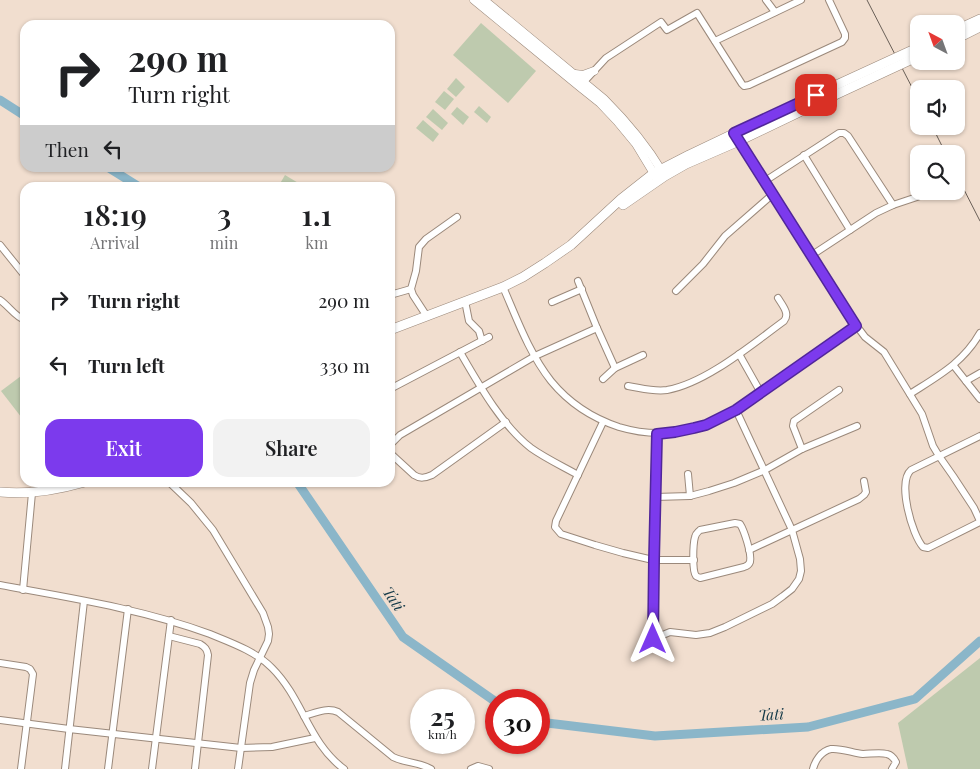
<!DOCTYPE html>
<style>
body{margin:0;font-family:"Playfair Display",serif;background:#f2f2f2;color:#202124;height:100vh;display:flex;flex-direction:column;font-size:19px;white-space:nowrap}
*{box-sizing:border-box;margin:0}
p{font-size:16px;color:#757577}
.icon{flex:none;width:28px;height:28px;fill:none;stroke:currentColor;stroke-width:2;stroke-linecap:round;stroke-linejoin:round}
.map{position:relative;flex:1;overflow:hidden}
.side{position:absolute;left:20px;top:182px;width:375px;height:305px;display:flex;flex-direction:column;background:#fff;border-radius:15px;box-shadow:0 1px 4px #0004}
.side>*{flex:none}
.hud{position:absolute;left:20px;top:20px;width:375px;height:152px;border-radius:15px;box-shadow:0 1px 4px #0004;background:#fff;color:#202124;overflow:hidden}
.needle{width:32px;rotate:319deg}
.fabs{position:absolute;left:910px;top:15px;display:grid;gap:10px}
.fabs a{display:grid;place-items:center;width:55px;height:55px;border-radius:10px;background:#fff;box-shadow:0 1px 4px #0004;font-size:25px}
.speed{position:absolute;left:410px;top:689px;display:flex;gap:10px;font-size:25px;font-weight:700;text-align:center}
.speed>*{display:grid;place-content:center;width:65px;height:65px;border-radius:50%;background:#fff;box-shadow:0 1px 4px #0004;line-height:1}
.speed small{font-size:12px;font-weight:400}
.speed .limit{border:8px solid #d22;background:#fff;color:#111}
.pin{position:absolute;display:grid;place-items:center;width:42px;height:42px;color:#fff;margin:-21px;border-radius:10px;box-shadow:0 2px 8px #0006}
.me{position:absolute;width:55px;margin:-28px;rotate:0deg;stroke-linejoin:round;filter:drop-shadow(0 0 4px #0008)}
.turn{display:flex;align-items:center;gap:18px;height:105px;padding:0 25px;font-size:22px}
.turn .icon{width:65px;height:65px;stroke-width:2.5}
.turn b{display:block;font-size:35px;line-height:42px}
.then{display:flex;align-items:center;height:48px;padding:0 25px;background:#0003;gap:10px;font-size:19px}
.eta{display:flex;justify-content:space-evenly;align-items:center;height:85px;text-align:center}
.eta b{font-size:30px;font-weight:600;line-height:35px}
.cta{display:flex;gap:10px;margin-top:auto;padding:10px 25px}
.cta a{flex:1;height:58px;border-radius:15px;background:#7c3aed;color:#fff;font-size:20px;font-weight:600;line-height:58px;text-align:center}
.cta a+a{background:#f2f2f2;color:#202124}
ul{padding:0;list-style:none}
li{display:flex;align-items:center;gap:15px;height:65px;padding:0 25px}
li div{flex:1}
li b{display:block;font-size:19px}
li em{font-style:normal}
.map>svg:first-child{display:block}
.green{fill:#becaae}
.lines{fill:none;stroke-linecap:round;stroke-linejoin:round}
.river{stroke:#8bb6c9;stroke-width:9}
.minor-casing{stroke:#9b897b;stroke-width:8}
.major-casing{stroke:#9b897b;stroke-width:9}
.highway-casing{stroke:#9b897b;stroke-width:10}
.minor{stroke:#fff;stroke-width:6}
.major{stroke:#fff;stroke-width:8}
.highway{stroke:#fff;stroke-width:9}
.rail{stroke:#695f57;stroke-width:1}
.highway-bridge-casing{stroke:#9b897b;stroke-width:10;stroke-linecap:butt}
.highway-bridge{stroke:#fff;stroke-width:9}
.route-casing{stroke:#51269a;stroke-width:12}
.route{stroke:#7c3aed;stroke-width:9}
.labels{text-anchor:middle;stroke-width:4;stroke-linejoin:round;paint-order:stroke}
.water-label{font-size:15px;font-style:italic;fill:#123847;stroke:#f1decf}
</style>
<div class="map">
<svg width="980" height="769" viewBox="0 0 980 769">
<rect width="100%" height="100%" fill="#f1decf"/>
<g class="green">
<path d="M481,23L536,71L508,103L453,55Z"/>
<path d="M456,78L465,87L456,97L447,89Z"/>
<path d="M444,91L454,99L445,110L435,102Z"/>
<path d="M479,106L491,117L487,123L474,112Z"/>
<path d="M457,107L469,117L463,125L451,114Z"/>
<path d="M433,109L448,123L442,130L426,117Z"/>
<path d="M423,120L439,134L433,142L416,128Z"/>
<path d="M285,175L305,187H278Z"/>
<path d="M25,373V422L1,391Z"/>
<path d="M980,658V769H908L898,723Z"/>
</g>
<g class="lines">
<g class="river">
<path d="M0,100L25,116"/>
<path d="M109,168L141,188"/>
<path d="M297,482L403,637L496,702"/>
<path d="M539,722L655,736L808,727L915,699L980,641"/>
</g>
<defs>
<g id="minor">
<path d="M766,0L775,12"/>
<path d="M715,41L801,0"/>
<path d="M581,85L606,58L661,22L667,30L697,13L742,84L744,86L749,85L842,42L845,38V34L829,0"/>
<path d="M737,138L856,325L865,337L884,352L922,414L933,446L939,456L953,476L974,508L980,521"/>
<path d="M804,155L850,230"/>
<path d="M765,181L839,133H844L848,136L893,205"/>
<path d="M0,245L25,276"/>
<path d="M812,255L876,213L893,205L926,194"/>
<path d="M578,281L597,328L615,368"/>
<path d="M503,287C517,319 529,353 551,381C569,403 592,418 619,427C686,447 730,415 782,378C807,361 832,343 856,325"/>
<path d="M676,291L703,264L725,236L773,194"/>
<path d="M390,295L411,289"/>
<path d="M0,300C9,306 15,317 25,320"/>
<path d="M465,301L469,321L479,331L482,341"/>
<path d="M552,302L582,289"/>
<path d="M426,315L413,295L411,289L416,271L419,247L426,239L457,217"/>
<path d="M460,352C478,383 502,426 531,448C545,458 562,466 578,475"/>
<path d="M739,354L761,393"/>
<path d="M954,366L980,399"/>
<path d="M603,379L615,368L643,355"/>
<path d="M966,381L980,373"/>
<path d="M628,386C641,388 654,392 667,390C706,383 751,345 784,321C790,314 783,306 778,298"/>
<path d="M390,389L489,337"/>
<path d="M910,394C938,376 963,363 980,333"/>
<path d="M603,422L556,521L555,527L561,534L595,545L623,553L653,560H694"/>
<path d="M657,434L653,560V639L670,632L696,635L710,633L725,627L772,604L783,596L792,589L799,579L801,571L800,559L792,530L736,410"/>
<path d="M980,436L911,470C897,482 912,535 923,547L928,548L980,522"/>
<path d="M390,445L400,435L535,356L597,328"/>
<path d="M802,449L793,426L794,421L839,390"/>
<path d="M390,453L414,475C420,479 425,478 432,475L506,422"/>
<path d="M688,474L690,496"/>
<path d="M169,482L191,503L213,530L263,613L268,627L269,634L268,641L254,670L250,683L238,769"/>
<path d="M655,497L690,496L709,491L734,483L765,470L802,449L857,426"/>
<path d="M735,523L740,524C744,530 752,554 750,562C749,565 747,566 744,567L700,578C699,577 697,577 696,576C692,571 693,544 695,537C696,533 697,533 700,530Z"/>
<path d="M749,550L859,499L864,495L866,492L864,481"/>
<path d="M0,585C71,598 142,609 210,634C232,643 255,651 272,668C303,699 308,742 344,769"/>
<path d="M23,590L32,493"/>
<path d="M169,636L200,644C205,647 207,649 208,655L195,769"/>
<path d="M0,663L26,667L30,669L33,674L21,769"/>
<path d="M304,716C315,713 327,707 338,712L393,757C405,763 419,762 431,769"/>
<path d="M0,720L69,729L241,748L272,747L315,738"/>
<path d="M65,769L84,601"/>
<path d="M108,769L128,609"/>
<path d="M152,769L171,620"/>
<path d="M471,769L478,766L489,769"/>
<path d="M813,769C815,761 821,751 831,749C841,748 853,753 863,754C870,754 880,752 887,754C891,755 894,758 896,762L892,769"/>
</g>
<g id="major">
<path d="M474,0L580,87L600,103L617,121L636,144L656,177"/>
<path d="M484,0L604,99C626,121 647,146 663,173"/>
<path d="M575,74L583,75L594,71"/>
</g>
<g id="highway">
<path d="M956,30L980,19"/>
<path d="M956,39L980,27"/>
<path d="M623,205L665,176L686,164L739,141L835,95"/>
<path d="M390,330L503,287L523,277L545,263L571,245L621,199L654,173L689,155L832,87"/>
<path d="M0,492C28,495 57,490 85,482"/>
</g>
</defs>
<use href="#minor" class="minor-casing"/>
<use href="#major" class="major-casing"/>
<use href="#highway" class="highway-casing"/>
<use href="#minor" class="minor"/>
<use href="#major" class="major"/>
<use href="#highway" class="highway"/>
<g class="rail">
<path d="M867,0L919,101"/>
<path d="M932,126L946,154"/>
<path d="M956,174L980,221"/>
</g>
<defs>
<g id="highway-bridge">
<path d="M832,87L919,47"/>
<path d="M835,95L919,56"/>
</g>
</defs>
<use href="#highway-bridge" class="highway-bridge-casing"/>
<use href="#highway-bridge" class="highway-bridge"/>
</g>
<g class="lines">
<defs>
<path id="route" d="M653,639L654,560L657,434L675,432L694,428L706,425L736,410L856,326L734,133L816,95"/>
</defs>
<use href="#route" class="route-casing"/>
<use href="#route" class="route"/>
</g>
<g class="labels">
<g class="water-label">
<text transform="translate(393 599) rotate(56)" y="5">Tati</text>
<text transform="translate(771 715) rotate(-3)" y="5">Tati</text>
</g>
</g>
</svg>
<div class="fabs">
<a><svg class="needle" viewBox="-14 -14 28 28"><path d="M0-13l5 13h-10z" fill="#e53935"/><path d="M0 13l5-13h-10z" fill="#757577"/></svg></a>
<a><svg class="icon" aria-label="sound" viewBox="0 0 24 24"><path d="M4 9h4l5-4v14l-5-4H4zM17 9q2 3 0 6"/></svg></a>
<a><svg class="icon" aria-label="search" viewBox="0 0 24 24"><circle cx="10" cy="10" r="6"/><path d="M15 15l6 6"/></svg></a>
</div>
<div class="speed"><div>25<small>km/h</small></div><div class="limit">30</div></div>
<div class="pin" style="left:816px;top:95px;background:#d93025"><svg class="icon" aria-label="arrive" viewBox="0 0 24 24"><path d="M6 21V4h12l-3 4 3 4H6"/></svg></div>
<svg class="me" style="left:653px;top:639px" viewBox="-20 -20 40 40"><path d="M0-17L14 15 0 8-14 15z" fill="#7c3aed" stroke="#fff" stroke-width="4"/></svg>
<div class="hud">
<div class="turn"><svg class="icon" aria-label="right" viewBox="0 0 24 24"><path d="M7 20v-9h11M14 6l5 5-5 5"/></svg><div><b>290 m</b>Turn right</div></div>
<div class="then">Then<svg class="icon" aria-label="left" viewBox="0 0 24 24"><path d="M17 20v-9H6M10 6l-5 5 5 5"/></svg></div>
</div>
<section class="side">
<div class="eta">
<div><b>18:19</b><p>Arrival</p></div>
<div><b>3</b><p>min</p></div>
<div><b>1.1</b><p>km</p></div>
</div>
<ul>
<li><svg class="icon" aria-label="right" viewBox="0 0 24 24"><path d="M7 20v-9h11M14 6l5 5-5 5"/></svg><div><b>Turn right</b></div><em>290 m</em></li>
<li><svg class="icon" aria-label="left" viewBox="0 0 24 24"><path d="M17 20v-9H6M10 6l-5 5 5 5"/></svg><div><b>Turn left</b></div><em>330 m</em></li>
</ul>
<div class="cta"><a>Exit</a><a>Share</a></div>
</section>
</div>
